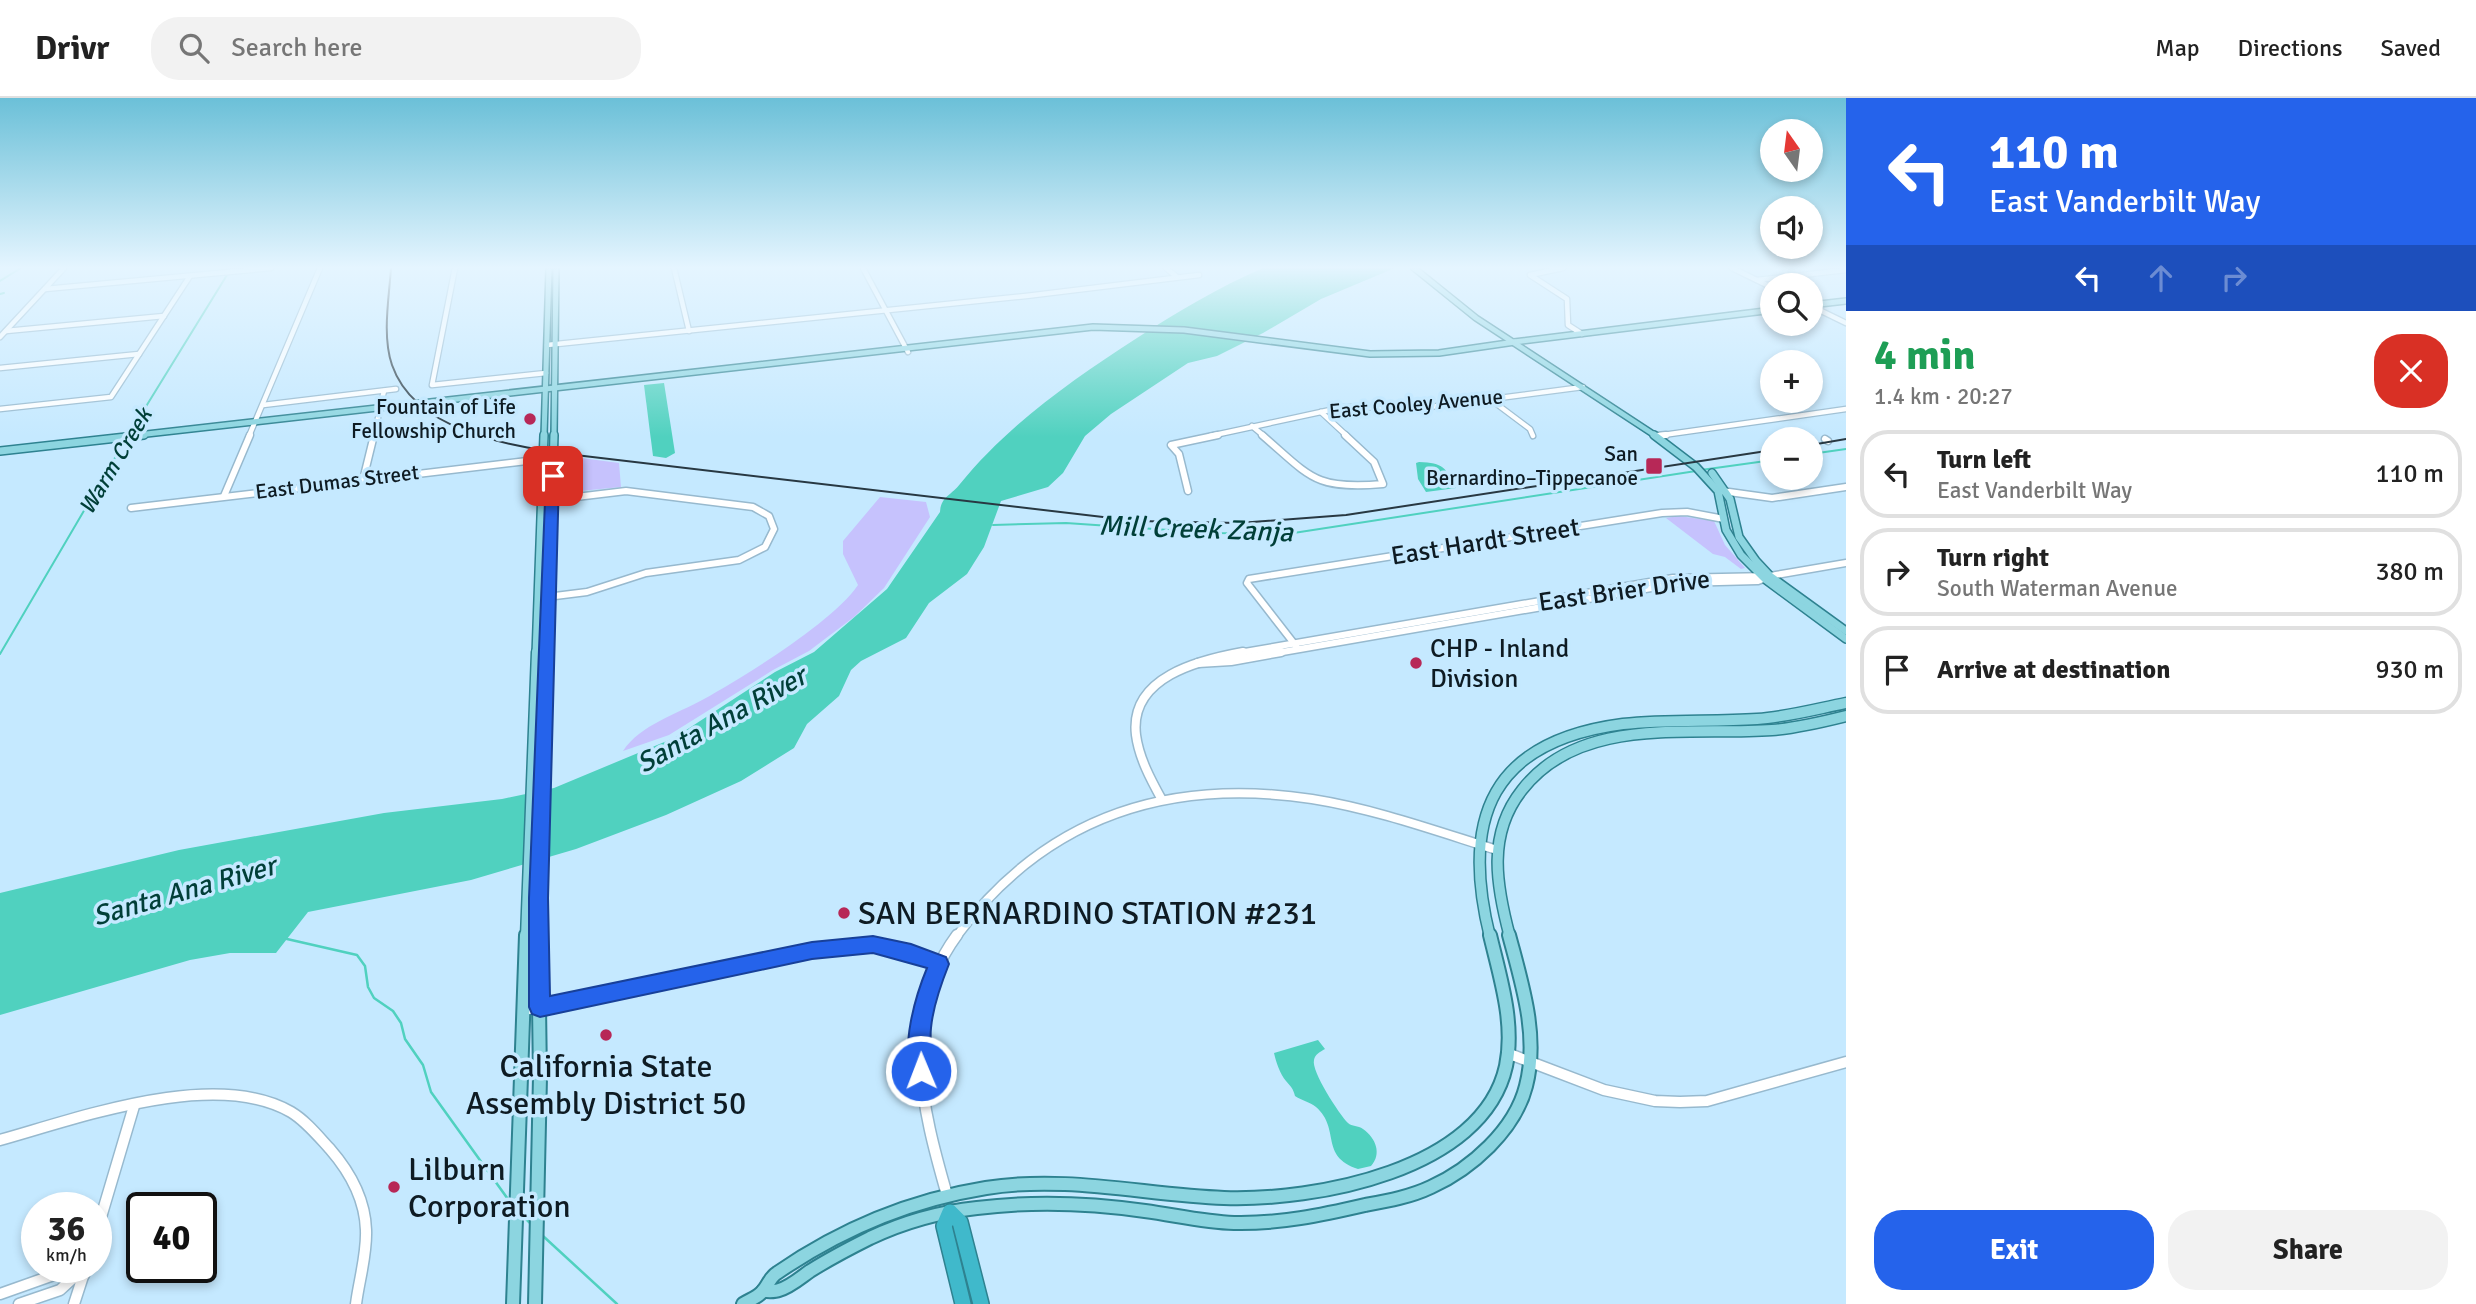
<!DOCTYPE html>
<meta charset="utf-8">
<style>
body{margin:0;font-family:Signika,sans-serif;background:#f2f2f2;color:#222;height:100vh;display:flex;flex-direction:column;font-size:26px;white-space:nowrap}
*{box-sizing:border-box;margin:0}
p{font-size:23px;color:#767676}
.icon{flex:none;width:38px;height:38px;fill:none;stroke:currentColor;stroke-width:2;stroke-linecap:round;stroke-linejoin:round}
.map{position:relative;flex:1;overflow:hidden}
.drawer{display:flex;flex-direction:column;background:#fff;width:630px}
.drawer>*{flex:none}
.top-card{background:#2563eb;color:#fff;overflow:hidden}
.needle{width:46px;rotate:346deg}
.controls{position:absolute;left:1760px;top:21px;display:grid;gap:14px}
.controls a{display:grid;place-items:center;width:63px;height:63px;border-radius:50%;background:#fff;box-shadow:0 4px 10px #0003;font-size:35px}
.speed{position:absolute;left:21px;top:1094px;display:flex;gap:14px;font-size:35px;font-weight:700;text-align:center}
.speed>*{display:grid;place-content:center;width:91px;height:91px;border-radius:50%;background:#fff;box-shadow:0 4px 10px #0003;line-height:1}
.speed small{font-size:18px;font-weight:400}
.speed .limit{border:4px solid #111;border-radius:10px;background:#fff;color:#111}
.pin{position:absolute;display:grid;place-items:center;width:60px;height:60px;color:#fff;margin:-30px;border-radius:14px;box-shadow:0 4px 10px #0006}
.me{position:absolute;width:77px;margin:-38px;rotate:359deg;stroke-linejoin:round;filter:drop-shadow(0 0 5px #0008)}
.turn{display:flex;align-items:center;gap:24px;height:147px;padding:0 28px;font-size:32px}
.turn .icon{width:91px;height:91px;stroke-width:2.5}
.turn b{display:block;font-size:49px;line-height:60px}
.lanes{display:flex;align-items:center;height:66px;padding:0 28px;background:#0003;justify-content:center;gap:35px;direction:ltr}
.lanes .off{opacity:.35}
.round{display:grid;place-items:center;flex:none;width:74px;height:74px;border-radius:28px;background:#f2f2f2}
.summary{display:flex;align-items:center;justify-content:space-between;height:119px;padding:0 28px}
h1{font-size:42px;font-weight:700;line-height:52px;color:#1e9e55}
.cta{display:flex;gap:14px;margin-top:auto;padding:14px 28px}
.cta a{flex:1;height:80px;border-radius:28px;background:#2563eb;color:#fff;font-size:28px;font-weight:700;line-height:80px;text-align:center}
.cta a+a{background:#f2f2f2;color:#222}
ul{padding:0;list-style:none}
li{display:flex;align-items:center;gap:21px;height:88px;margin:0 14px 10px;padding:0 14px;border:4px solid #e0e0e0;border-radius:28px}
li div{flex:1}
li b{display:block;font-size:26px}
li em{font-style:normal}
header{display:flex;align-items:center;gap:42px;box-sizing:border-box;height:98px;padding:0 35px;background:#fff;border-bottom:2px solid #e0e0e0}
header strong{font-size:33px}
nav{display:flex;gap:38px;margin-inline-start:auto;font-size:24px}
.search{width:490px;height:63px;background:#f2f2f2;display:flex;align-items:center;gap:18px;box-sizing:border-box;padding:0 24px;border-radius:28px;color:#767676;font-size:26px}
main{display:flex;flex:1;min-height:0}
.map>svg:first-child{display:block}
.green{fill:#c6c2fd}
.water{fill:#50d1bf}
.lines{fill:none;stroke-linecap:round;stroke-linejoin:round}
.stream-far1{stroke:#50d1bf;stroke-width:2}
.stream{stroke:#50d1bf;stroke-width:2.5}
.minor-far3-casing{stroke:#97b9ce;stroke-width:7}
.minor-far2-casing{stroke:#97b9ce;stroke-width:9}
.minor-far1-casing{stroke:#97b9ce;stroke-width:11}
.minor-casing{stroke:#97b9ce;stroke-width:13}
.major-far3-casing{stroke:#2e8290;stroke-width:8}
.major-far2-casing{stroke:#2e8290;stroke-width:10}
.major-far1-casing{stroke:#2e8290;stroke-width:13}
.major-casing{stroke:#2e8290;stroke-width:16}
.highway-casing{stroke:#2e8290;stroke-width:18}
.minor-far3{stroke:#fff;stroke-width:4.5}
.minor-far2{stroke:#fff;stroke-width:6}
.minor-far1{stroke:#fff;stroke-width:8}
.minor{stroke:#fff;stroke-width:10}
.major-far3{stroke:#8cd5e0;stroke-width:5}
.major-far2{stroke:#8cd5e0;stroke-width:7}
.major-far1{stroke:#8cd5e0;stroke-width:10}
.major{stroke:#8cd5e0;stroke-width:12}
.highway{stroke:#40b9cb;stroke-width:15}
.rail{stroke:#283842;stroke-width:2}
.route{fill:#2563eb;stroke:#184099;stroke-width:2}
.poi-dot{fill:#b72857;stroke:#c5e9ff;stroke-width:2.5}
.labels{text-anchor:middle;stroke-width:7;stroke-linejoin:round;paint-order:stroke}
.far-street-label{font-size:21px;fill:#0e1b23;stroke:#c5e9ff}
.far-poi-label{font-size:21px;fill:#0e1b23;stroke:#c5e9ff;text-anchor:end}
.far-water-label{font-size:23px;font-style:italic;fill:#013f38;stroke:#c5e9ff}
.street-label{font-size:26px;fill:#0e1b23;stroke:#c5e9ff}
.poi-label{font-size:26px;fill:#0e1b23;stroke:#c5e9ff;text-anchor:start}
.water-label{font-size:28px;font-style:italic;fill:#013f38;stroke:#c5e9ff}
.near-poi-label{font-size:32px;fill:#0e1b23;stroke:#c5e9ff;text-anchor:start}
</style>
<header>
<strong>Drivr</strong>
<div class="search"><svg class="icon" aria-label="search" viewBox="0 0 24 24"><circle cx="10" cy="10" r="6"/><path d="M15 15l6 6"/></svg>Search here</div>
<nav><a>Map</a><a>Directions</a><a>Saved</a></nav>
</header>
<main>
<div class="map">
<svg width="1846" height="1206" viewBox="0 0 1846 1206">
<rect width="100%" height="100%" fill="#c5e9ff"/>
<g class="green">
<path d="M559,357L619,365L621,389L559,395Z"/>
<path d="M880,399L926,404L930,419L884,490L854,519L809,553L773,572L669,637L623,653C640,627 677,616 704,601C745,578 833,524 858,487L843,456V443Z"/>
<path d="M1679,418L1714,423L1725,447L1745,470L1741,471L1725,459L1713,456L1666,420Z"/>
</g>
<g class="water">
<path d="M1263,170H1395L1321,201L1263,235L1217,258L1188,265L1111,316L1085,338L1063,375L1048,389L1001,403L984,449L967,476L929,505L906,540L861,563L851,572L839,598L807,626L794,650L741,683L666,717L576,751L471,782L308,814L276,855H230L190,862L0,917V795L179,752L384,715L502,701L554,690L674,640L775,574L814,554L887,491L940,414C941,398 952,397 960,386C1009,326 1072,282 1137,240C1177,214 1219,189 1263,170Z"/>
<path d="M664,285L675,355L666,360L653,358L644,287Z"/>
<path d="M1419,364C1444,365 1445,369 1456,390L1426,394L1418,381L1416,365Z"/>
<path d="M1318,942L1325,951C1320,954 1315,956 1314,962C1311,973 1339,1016 1348,1025C1352,1029 1358,1027 1363,1031C1376,1040 1382,1056 1371,1068L1358,1071C1319,1058 1341,1031 1316,1009C1310,1004 1301,1002 1295,998C1293,990 1291,989 1286,983C1280,976 1276,964 1274,955Z"/>
</g>
<g class="lines">
<g class="stream-far1">
<path d="M0,183L21,170"/>
<path d="M0,196L4,195"/>
<path d="M129,336L227,177"/>
<path d="M1811,356L1846,351"/>
<path d="M1701,372L1773,362"/>
<path d="M993,427L1066,425L1213,435L1287,436L1696,373"/>
<path d="M0,556L126,341"/>
</g>
<g class="stream">
<path d="M287,841L357,857L365,868L368,889L374,900L393,913L401,925L405,941L423,967L431,994L510,1104"/>
<path d="M521,1116L532,1127"/>
<path d="M543,1138L617,1206"/>
</g>
<defs>
<g id="minor-far3">
<path d="M455,170L432,287L546,275"/>
<path d="M674,170L689,233"/>
<path d="M863,170L908,254"/>
<path d="M1166,170L1177,179"/>
<path d="M1563,170L1530,177L1567,201L1568,227L1582,236"/>
<path d="M1732,170L1773,190"/>
<path d="M1757,182L1846,172"/>
<path d="M45,191L271,170"/>
<path d="M1811,208L1846,225"/>
<path d="M6,233L164,218"/>
<path d="M0,239L64,170"/>
<path d="M547,247L1026,198L1199,177"/>
<path d="M0,270L139,256"/>
<path d="M1490,301L1530,331L1533,338"/>
<path d="M381,305L384,293"/>
<path d="M263,307L396,291"/>
<path d="M0,311L111,299L190,178"/>
<path d="M1321,314L1347,338"/>
<path d="M1252,328L1264,338"/>
<path d="M249,338L320,170"/>
<path d="M374,338L378,320"/>
<path d="M1210,338L1344,309L1422,310L1583,289"/>
<path d="M1656,338L1846,311"/>
</g>
<g id="minor-far2">
<path d="M1262,337C1311,379 1314,392 1383,386L1374,364L1345,337"/>
<path d="M1656,338L1666,337"/>
<path d="M1825,341L1828,343"/>
<path d="M363,382L374,337"/>
<path d="M1188,393L1179,356L1171,347L1218,337"/>
<path d="M1722,393L1772,400L1846,389"/>
<path d="M224,398L250,337"/>
<path d="M131,410L544,361"/>
<path d="M539,500L587,494L646,475L739,462L765,449L774,431L769,418L753,409L626,393L543,403"/>
<path d="M1296,548L1247,485L1249,481L1662,415L1687,414L1724,421"/>
<path d="M1233,556L1673,480L1770,478L1846,465"/>
<path d="M1271,556L1680,485L1758,483L1769,479"/>
</g>
<g id="minor-far1">
<path d="M1198,565L1231,563L1281,554"/>
<path d="M1162,702C1151,682 1139,660 1136,637C1129,579 1199,562 1243,554"/>
<path d="M956,839C1045,719 1166,679 1312,701C1375,711 1436,733 1497,752"/>
</g>
<g id="minor">
<path d="M524,912L836,848L888,850L939,866"/>
<path d="M1507,955L1604,992L1655,1003L1680,1004L1707,1003L1846,964"/>
<path d="M0,1042C79,1020 215,970 291,1014C306,1023 318,1038 330,1051C350,1074 365,1101 366,1132C367,1157 359,1182 356,1206"/>
<path d="M947,1097C922,1010 898,917 957,837"/>
<path d="M96,1136L134,1008"/>
<path d="M0,1196L62,1174L72,1181"/>
<path d="M19,1206L60,1192L72,1181L84,1177"/>
<path d="M74,1206L86,1169"/>
</g>
<g id="major-far3">
<path d="M1414,170L1476,220L1656,338"/>
<path d="M1811,207L1846,203"/>
<path d="M1514,244L1773,212"/>
<path d="M129,338L1093,229L1184,232L1370,256L1439,255L1515,244"/>
<path d="M544,338L549,170"/>
<path d="M554,338L556,170"/>
</g>
<g id="major-far2">
<path d="M1654,337L1696,369L1718,393L1726,432L1741,457L1766,482L1846,541"/>
<path d="M0,353L144,337"/>
<path d="M1712,375L1730,401L1739,439L1756,463L1770,478L1846,533"/>
<path d="M536,556L544,337"/>
<path d="M547,556L554,337"/>
</g>
<g id="major-far1">
<path d="M526,839L537,554"/>
<path d="M538,839L547,554"/>
<path d="M1490,839C1460,719 1492,643 1623,626C1668,621 1712,624 1757,621C1787,619 1816,611 1846,605"/>
<path d="M1510,839C1496,787 1487,736 1522,692C1580,617 1689,638 1772,632C1797,630 1822,624 1846,618"/>
</g>
<g id="major">
<path d="M763,1193C768,1193 774,1194 779,1192C790,1189 800,1180 810,1173C829,1161 850,1150 870,1140C904,1124 939,1114 977,1110C1033,1103 1089,1105 1145,1113C1175,1117 1204,1124 1234,1125C1279,1126 1322,1117 1365,1107C1387,1103 1410,1099 1431,1089C1471,1071 1515,1032 1526,988C1539,938 1522,886 1509,837"/>
<path d="M513,1206L526,837"/>
<path d="M535,1206L540,979L538,837"/>
<path d="M743,1206C749,1202 756,1200 761,1195C768,1189 769,1180 777,1175C841,1131 911,1102 986,1090C1066,1077 1145,1097 1224,1100C1314,1103 1483,1073 1506,968C1515,925 1500,879 1490,837"/>
</g>
<path id="highway" d="M963,1206L944,1128L950,1114L960,1124L981,1206"/>
</defs>
<use href="#minor-far3" class="minor-far3-casing"/>
<use href="#minor-far2" class="minor-far2-casing"/>
<use href="#minor-far1" class="minor-far1-casing"/>
<use href="#minor" class="minor-casing"/>
<use href="#major-far3" class="major-far3-casing"/>
<use href="#major-far2" class="major-far2-casing"/>
<use href="#major-far1" class="major-far1-casing"/>
<use href="#major" class="major-casing"/>
<use href="#highway" class="highway-casing"/>
<use href="#minor-far3" class="minor-far3"/>
<use href="#minor-far2" class="minor-far2"/>
<use href="#minor-far1" class="minor-far1"/>
<use href="#minor" class="minor"/>
<use href="#major-far3" class="major-far3"/>
<use href="#major-far2" class="major-far2"/>
<use href="#major-far1" class="major-far1"/>
<use href="#major" class="major"/>
<use href="#highway" class="highway"/>
<g class="rail">
<path d="M391,170C389,200 382,238 392,267C415,333 507,347 567,356L1137,423L1239,425L1346,417L1773,352"/>
<path d="M1811,347L1846,341"/>
</g>
</g>
<linearGradient id="sky" x2="0" y2="1"><stop stop-color="#6bc0d8"/><stop offset="0.5" stop-color="#e5f5ff"/><stop offset="1" stop-color="#e5f5ff" stop-opacity="0"/></linearGradient>
<rect width="1846" height="339" fill="url(#sky)"/>
<path class="route" d="M553,374L559,378L548,800L550,898L812,844L873,838L911,846L946,859L949,866C941,886 933,908 931,930C929,947 935,965 928,980L921,983L913,980C900,950 915,899 927,870L873,855L812,861L540,919L532,916L529,909V800L546,378Z"/>
<g class="poi-dot">
<circle cx="530" cy="321" r="7"/>
<rect x="1645" y="359" width="18" height="18" rx="3.5"/>
<circle cx="1416" cy="565" r="7"/>
<circle cx="844" cy="815" r="7"/>
<circle cx="606" cy="937" r="7"/>
<circle cx="394" cy="1089" r="7"/>
</g>
<g class="labels">
<g class="far-street-label">
<text transform="translate(1416 306) rotate(-5)" y="7">East Cooley Avenue</text>
<text transform="translate(337 384) rotate(-7)" y="7">East Dumas Street</text>
</g>
<g class="far-poi-label">
<text x="516" y="316">Fountain of Life<tspan x="516" dy="24">Fellowship Church</tspan></text>
<text x="1638" y="363">San<tspan x="1638" dy="24">Bernardino–Tippecanoe</tspan></text>
</g>
<g class="far-water-label">
<text transform="translate(115 363) rotate(-59)" y="8">Warm Creek</text>
</g>
<g class="street-label">
<text transform="translate(1485 443) rotate(-9)" y="9">East Hardt Street</text>
<text transform="translate(1624 492) rotate(-8)" y="9">East Brier Drive</text>
</g>
<g class="poi-label">
<text x="1430" y="559">CHP - Inland<tspan x="1430" dy="30">Division</tspan></text>
</g>
<g class="water-label">
<text transform="translate(1196 430) rotate(2)" y="10">Mill Creek Zanja</text>
<text transform="translate(721 621) rotate(-29)" y="10">Santa Ana River</text>
<text transform="translate(184 792) rotate(-16)" y="10">Santa Ana River</text>
</g>
<g class="near-poi-label">
<text x="858" y="826">SAN BERNARDINO STATION #231</text>
<text x="606" y="979" text-anchor="middle">California State<tspan x="606" dy="37">Assembly District 50</tspan></text>
<text x="408" y="1082">Lilburn<tspan x="408" dy="37">Corporation</tspan></text>
</g>
</g>
</svg>
<div class="controls">
<a><svg class="needle" viewBox="-14 -14 28 28"><path d="M0-13l5 13h-10z" fill="#e53935"/><path d="M0 13l5-13h-10z" fill="#767676"/></svg></a>
<a><svg class="icon" aria-label="sound" viewBox="0 0 24 24"><path d="M4 9h4l5-4v14l-5-4H4zM17 9q2 3 0 6"/></svg></a>
<a><svg class="icon" aria-label="search" viewBox="0 0 24 24"><circle cx="10" cy="10" r="6"/><path d="M15 15l6 6"/></svg></a>
<a>+</a>
<a>−</a>
</div>
<div class="speed"><div>36<small>km/h</small></div><div class="limit">40</div></div>
<div class="pin" style="left:553px;top:378px;background:#d93025"><svg class="icon" aria-label="arrive" viewBox="0 0 24 24"><path d="M6 21V4h12l-3 4 3 4H6"/></svg></div>
<svg class="me" style="left:921px;top:973px" viewBox="-20 -20 40 40"><circle r="17" fill="#2563eb" stroke="#fff" stroke-width="3"/><path d="M0-11L8 9 0 5-8 9z" fill="#fff"/></svg>
</div>
<section class="drawer">
<div class="top-card">
<div class="turn"><svg class="icon" aria-label="left" viewBox="0 0 24 24"><path d="M17 20v-9H6M10 6l-5 5 5 5"/></svg><div><b>110 m</b>East Vanderbilt Way</div></div>
<div class="lanes"><svg class="icon" aria-label="left" viewBox="0 0 24 24"><path d="M17 20v-9H6M10 6l-5 5 5 5"/></svg><svg class="icon off" aria-label="ahead" viewBox="0 0 24 24"><path d="M12 20V5M6 11l6-6 6 6"/></svg><svg class="icon off" aria-label="right" viewBox="0 0 24 24"><path d="M7 20v-9h11M14 6l5 5-5 5"/></svg></div>
</div>
<div class="summary"><div><h1>4 min</h1><p>1.4 km · 20:27</p></div><a class="round" style="background:#d93025;color:#fff"><svg class="icon" aria-label="close" viewBox="0 0 24 24"><path d="M6 6l12 12M18 6L6 18"/></svg></a></div>
<ul>
<li><svg class="icon" aria-label="left" viewBox="0 0 24 24"><path d="M17 20v-9H6M10 6l-5 5 5 5"/></svg><div><b>Turn left</b><p>East Vanderbilt Way</p></div><em>110 m</em></li>
<li><svg class="icon" aria-label="right" viewBox="0 0 24 24"><path d="M7 20v-9h11M14 6l5 5-5 5"/></svg><div><b>Turn right</b><p>South Waterman Avenue</p></div><em>380 m</em></li>
<li><svg class="icon" aria-label="arrive" viewBox="0 0 24 24"><path d="M6 21V4h12l-3 4 3 4H6"/></svg><div><b>Arrive at destination</b></div><em>930 m</em></li>
</ul>
<div class="cta"><a>Exit</a><a>Share</a></div>
</section>
</main>
